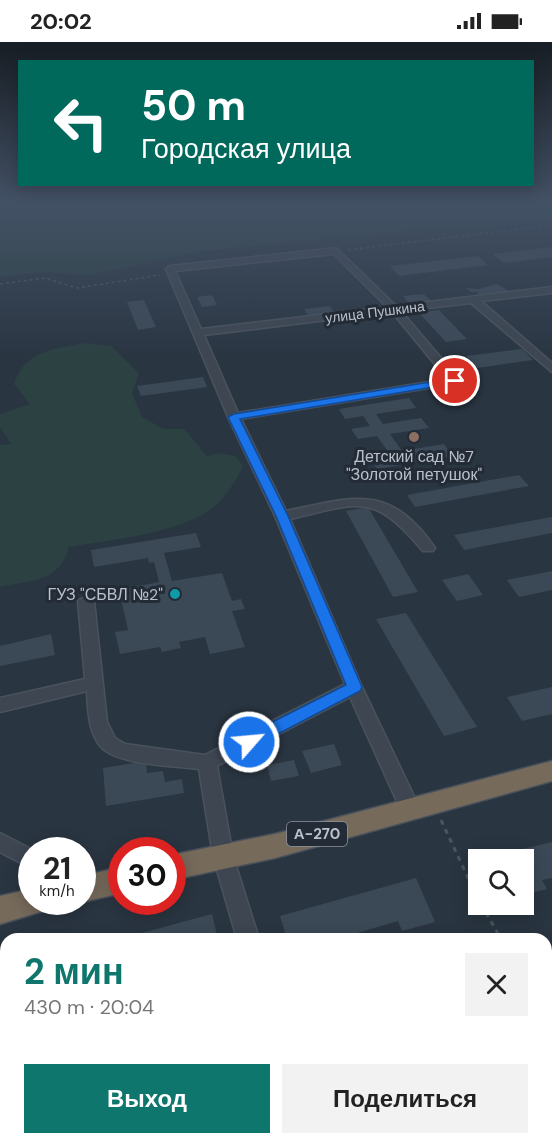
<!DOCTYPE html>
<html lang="ru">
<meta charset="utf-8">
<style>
body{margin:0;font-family:"DM Sans",sans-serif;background:#f2f2f2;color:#222;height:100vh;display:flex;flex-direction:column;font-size:22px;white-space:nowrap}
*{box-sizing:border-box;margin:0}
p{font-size:20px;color:#767676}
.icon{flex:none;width:33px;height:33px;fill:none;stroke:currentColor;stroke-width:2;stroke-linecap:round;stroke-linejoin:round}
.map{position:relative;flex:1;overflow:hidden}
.drawer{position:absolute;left:0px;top:891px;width:552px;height:212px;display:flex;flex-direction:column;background:#fff;border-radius:18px 18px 0 0;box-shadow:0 3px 15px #0003}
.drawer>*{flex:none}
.banner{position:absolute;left:18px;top:18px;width:516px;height:126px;border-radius:0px;box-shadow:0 3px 15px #0003;background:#00695c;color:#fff;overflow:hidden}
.controls{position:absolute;left:468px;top:807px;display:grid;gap:12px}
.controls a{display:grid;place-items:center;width:66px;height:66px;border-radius:0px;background:#fff;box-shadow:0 3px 15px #0003;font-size:30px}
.speed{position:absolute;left:18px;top:795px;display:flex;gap:12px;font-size:30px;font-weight:700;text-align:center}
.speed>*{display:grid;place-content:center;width:78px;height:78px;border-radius:50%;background:#fff;box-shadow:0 3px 15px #0003;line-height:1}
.speed small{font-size:15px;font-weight:400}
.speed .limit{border:9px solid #d22;background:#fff;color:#111}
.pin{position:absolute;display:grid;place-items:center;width:51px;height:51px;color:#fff;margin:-26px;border:3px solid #fff;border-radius:50%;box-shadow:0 2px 6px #0007}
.me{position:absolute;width:66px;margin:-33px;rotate:63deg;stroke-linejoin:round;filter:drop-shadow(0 0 4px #0008)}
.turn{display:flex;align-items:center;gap:21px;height:126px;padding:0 24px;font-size:27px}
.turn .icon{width:78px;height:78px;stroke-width:2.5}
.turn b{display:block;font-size:42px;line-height:51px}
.round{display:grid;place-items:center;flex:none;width:63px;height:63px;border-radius:0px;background:#f2f2f2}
.headline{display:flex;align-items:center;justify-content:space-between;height:102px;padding:0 24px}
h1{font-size:36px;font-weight:700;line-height:45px;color:#0f766e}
.button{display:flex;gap:12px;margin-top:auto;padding:12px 24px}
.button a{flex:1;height:69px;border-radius:0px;background:#0f766e;color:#fff;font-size:24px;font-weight:700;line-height:69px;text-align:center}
.button a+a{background:#f2f2f2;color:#222}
.status{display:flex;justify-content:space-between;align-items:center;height:42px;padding:0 30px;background:#fff;direction:ltr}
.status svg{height:16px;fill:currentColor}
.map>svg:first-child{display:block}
.green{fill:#2b4142}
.building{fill:#3b4957}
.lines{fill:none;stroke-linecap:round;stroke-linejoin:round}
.minor-casing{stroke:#4a525d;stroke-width:3}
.highway-casing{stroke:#48515b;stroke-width:3}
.path-far1{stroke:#44595a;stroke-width:1.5;stroke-dasharray:3 3;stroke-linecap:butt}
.path{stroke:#44595a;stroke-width:3;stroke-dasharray:5 5;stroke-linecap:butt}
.minor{fill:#3d4651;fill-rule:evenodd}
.highway{fill:#766a5b;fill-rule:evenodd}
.route{fill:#1a73e8;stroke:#114b97;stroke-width:1.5}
.education-dot{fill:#8d6e63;stroke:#222b36;stroke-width:2}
.culture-dot{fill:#0f9aa8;stroke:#222b36;stroke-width:2}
.labels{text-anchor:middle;stroke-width:6;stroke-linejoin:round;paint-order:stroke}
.far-street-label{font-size:14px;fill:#bac1cb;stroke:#222b36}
.shield{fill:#222b36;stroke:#8c949e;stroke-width:1.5}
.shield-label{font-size:15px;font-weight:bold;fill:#bac1cb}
.poi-label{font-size:16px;fill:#bac1cb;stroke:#222b36}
</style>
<div class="status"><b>20:02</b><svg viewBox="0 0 49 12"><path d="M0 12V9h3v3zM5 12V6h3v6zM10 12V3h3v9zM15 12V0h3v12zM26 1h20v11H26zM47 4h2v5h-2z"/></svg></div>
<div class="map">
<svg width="552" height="1102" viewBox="0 0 552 1102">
<rect width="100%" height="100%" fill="#293541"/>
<g class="green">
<path d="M0,162H552V181L435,187L202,209L90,233L43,230L0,235Z"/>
<path d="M85,301L111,304L139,331L132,351L142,375L164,387H184L207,414L219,411L236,414L243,424C237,437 227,453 216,463C186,491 110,498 69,505C59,541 32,538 0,545V403L11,402L0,385V372L30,362L14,342C25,308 54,307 85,301Z"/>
</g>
<g class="building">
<path d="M552,205V215L503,221L493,212Z"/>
<path d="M478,214L488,223L399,234L390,224Z"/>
<path d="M497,242L512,251L479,254L477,250H471L466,246L479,247Z"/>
<path d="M424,252L431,259L409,262L403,254Z"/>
<path d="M212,253L217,263L202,265L197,255Z"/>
<path d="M144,258L156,285L138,288L127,260Z"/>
<path d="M330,264L335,272L309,275L304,267Z"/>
<path d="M439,268L467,297L446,300L419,271Z"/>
<path d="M522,307L533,318L477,326L466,314Z"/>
<path d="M203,335L207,345L141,354L137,344Z"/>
<path d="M409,356L416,366L376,372L383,382L421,376L429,386L390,392L402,409L444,402L453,414L377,427L369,415L389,411L377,394L358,397L351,387L370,384L363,374L345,377L339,367Z"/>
<path d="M519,433L529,444L415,465L407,453Z"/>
<path d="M368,465L418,550L393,555L346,469Z"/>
<path d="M552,475V491L464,508L454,493Z"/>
<path d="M196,491L201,505L164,511L172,539L222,531L232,559L241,557L245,567L232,569L245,605L210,612L205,595L179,600L181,606L162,610L160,605L120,612L115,590L128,588L119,548L159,540L154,520L149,521L148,516L94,525L91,508Z"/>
<path d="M552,529V548L519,555L507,538Z"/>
<path d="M468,532L483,553L457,559L442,538Z"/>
<path d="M406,571L477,685L444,694L376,577Z"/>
<path d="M51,592L55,613L0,624V604Z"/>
<path d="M552,645V672L522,679L507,655Z"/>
<path d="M334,702L342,723L311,731L302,709Z"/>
<path d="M294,718L299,734L271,739L267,723Z"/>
<path d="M146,719L147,731L163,729L165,740L182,737L184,751L106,764L103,726Z"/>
<path d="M552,800V836L542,838L547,847L524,853V818H495L494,814Z"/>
<path d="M416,836L435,880L402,889L398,879L337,897H287L280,874Z"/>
<path d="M212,872L218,897H123V896Z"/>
<path d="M6,931V979L0,981V932Z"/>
<path d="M48,1096L67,1098L146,1097L130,1102H48Z"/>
<path d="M346,1096H399L401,1102H348Z"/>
</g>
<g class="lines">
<defs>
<g id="minor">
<path d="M336,206L396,264L552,245V251L481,259L552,321V330L471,261L401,269L459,337V341L241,377L286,469C354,455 389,440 435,506L433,509H423C372,449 361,461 290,477L362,645L420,767L417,773L410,775L403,773L350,655L217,724L233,814L259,897H237L213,814L199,727C175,724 121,723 103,707C88,693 88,667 87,649L0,670V656L85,637L78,559L86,554L94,559L107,680L115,696L125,702L205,713L345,642L275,474L228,375L166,227L170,224ZM334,212L387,265L201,287L175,229ZM392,270L447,337L238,371L204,293Z"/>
<path d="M0,791L33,808L32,827L0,810Z"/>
<path d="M294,1096H319L320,1102H294Z"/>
</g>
<g id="highway">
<path d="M552,719V739L275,816L172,838V813L275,792Z"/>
<path d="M122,825V851L82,860H80L82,834Z"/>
<path d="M32,847V860H47L43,869L0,882V854Z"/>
</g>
</defs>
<use href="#minor" class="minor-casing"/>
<use href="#highway" class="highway-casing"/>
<g class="path-far1">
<path d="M348,208L552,183"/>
<path d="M0,242L45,236L77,246L160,233"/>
</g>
<g class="path">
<path d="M441,778L478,857"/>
<path d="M481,862L501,897"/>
<path d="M546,954L552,962"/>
</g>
<use href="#minor" class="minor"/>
<use href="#highway" class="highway"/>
</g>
<linearGradient id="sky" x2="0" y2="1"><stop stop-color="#171d24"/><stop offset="0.51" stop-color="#435165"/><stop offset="1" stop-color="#435165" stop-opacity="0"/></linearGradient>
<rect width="552" height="316" fill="url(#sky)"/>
<path class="route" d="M455,336L460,339L458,341L240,377L288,474L362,645L360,649L255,704H243L241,700L243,695L346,643L276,474L228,375L234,372Z"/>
<circle class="education-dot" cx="414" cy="395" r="6"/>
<circle class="culture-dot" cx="175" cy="552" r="6"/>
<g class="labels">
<g class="far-street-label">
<text transform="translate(375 270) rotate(-7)" y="5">улица Пушкина</text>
</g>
<rect class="shield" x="287" y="780" width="60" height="24" rx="4.5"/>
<g class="shield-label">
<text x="317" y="797">А-270</text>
</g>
<g class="poi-label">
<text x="414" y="420">Детский сад №7<tspan x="414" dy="18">"Золотой петушок"</tspan></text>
<text x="163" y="558" text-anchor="end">ГУЗ "СБВЛ №2"</text>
</g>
</g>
</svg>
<div class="controls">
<a><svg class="icon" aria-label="search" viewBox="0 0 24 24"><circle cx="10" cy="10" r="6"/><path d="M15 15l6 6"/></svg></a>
</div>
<div class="speed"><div>21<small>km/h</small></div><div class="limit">30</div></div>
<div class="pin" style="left:455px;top:339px;background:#d93025"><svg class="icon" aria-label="arrive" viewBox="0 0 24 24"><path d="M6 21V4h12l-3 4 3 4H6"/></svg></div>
<svg class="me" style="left:249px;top:700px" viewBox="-20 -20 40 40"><circle r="17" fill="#1a73e8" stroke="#fff" stroke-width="3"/><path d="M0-11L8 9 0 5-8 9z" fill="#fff"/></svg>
<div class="banner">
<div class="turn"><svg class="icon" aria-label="left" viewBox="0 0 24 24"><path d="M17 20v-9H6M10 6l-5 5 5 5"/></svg><div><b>50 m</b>Городская улица</div></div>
</div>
<section class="drawer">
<div class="headline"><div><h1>2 мин</h1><p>430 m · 20:04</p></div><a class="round"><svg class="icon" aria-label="close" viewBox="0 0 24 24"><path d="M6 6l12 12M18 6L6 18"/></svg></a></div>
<div class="button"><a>Выход</a><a>Поделиться</a></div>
</section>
</div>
